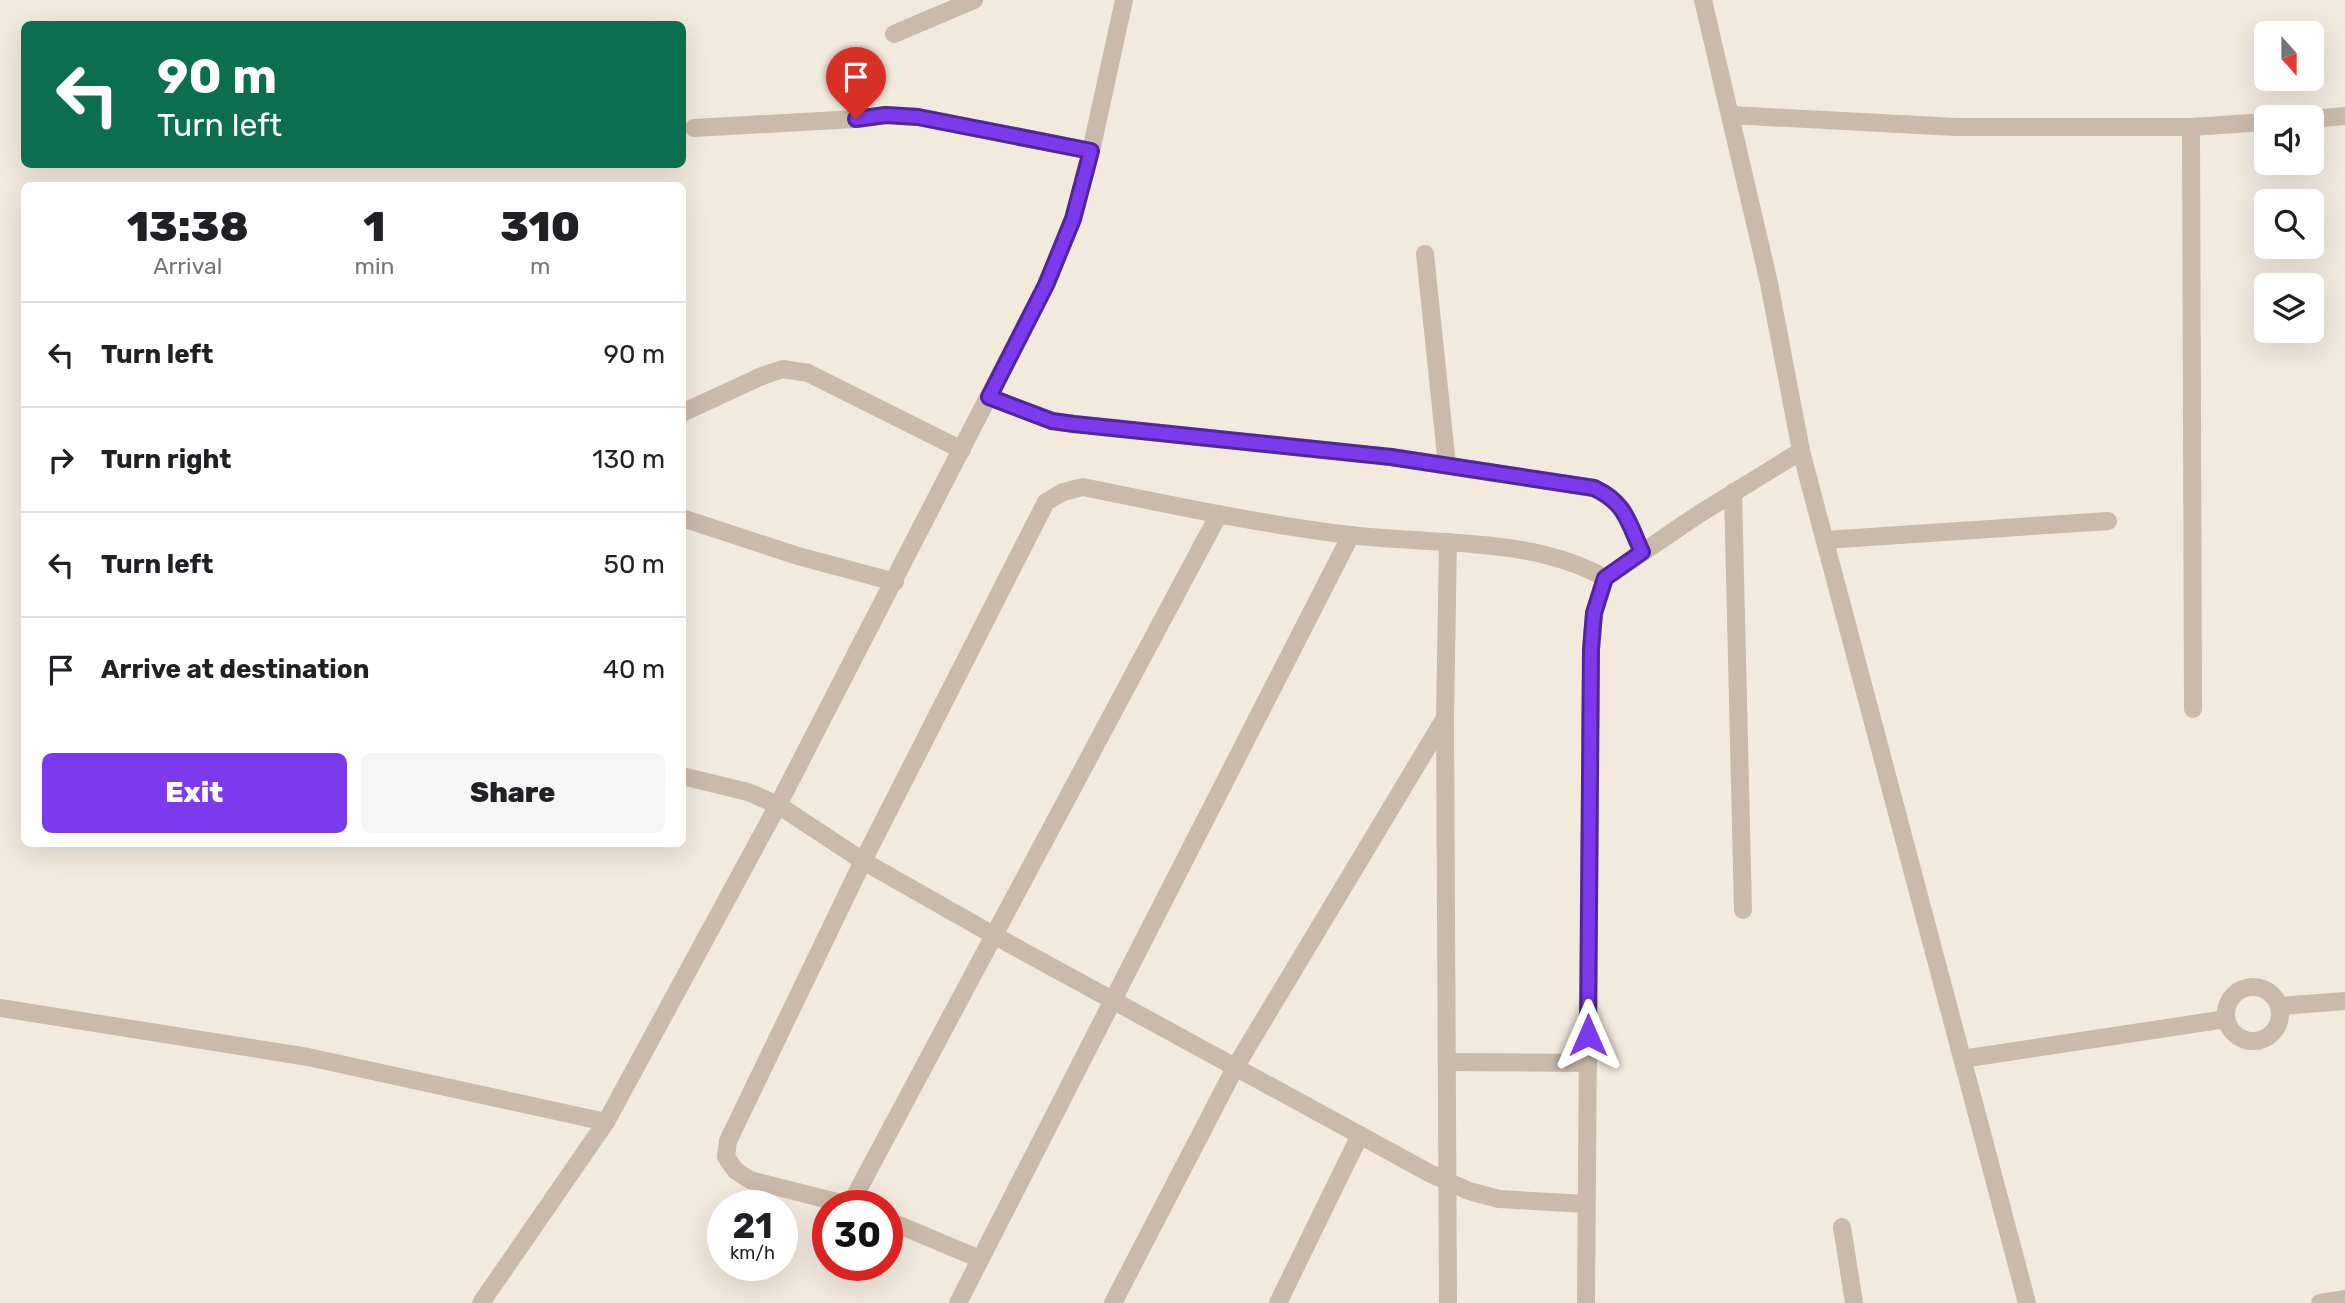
<!DOCTYPE html>
<style>
body{margin:0;font-family:Rubik,sans-serif;background:#f6f6f6;color:#202124;height:100vh;display:flex;flex-direction:column;font-size:26px;white-space:nowrap}
*{box-sizing:border-box;margin:0}
p{font-size:23px;color:#757577}
.icon{flex:none;width:38px;height:38px;fill:none;stroke:currentColor;stroke-width:2;stroke-linecap:round;stroke-linejoin:round}
.map{position:relative;flex:1;overflow:hidden}
.drawer{position:absolute;left:21px;top:182px;width:665px;height:665px;display:flex;flex-direction:column;background:#fff;border-radius:10px;box-shadow:0 7px 28px #0002}
.drawer>*{flex:none}
.guide{position:absolute;left:21px;top:21px;width:665px;height:147px;border-radius:10px;box-shadow:0 7px 28px #0002;background:#0b6e4f;color:#fff;overflow:hidden}
.needle{width:46px;rotate:159deg}
.tools{position:absolute;left:2254px;top:21px;display:grid;gap:14px}
.tools a{display:grid;place-items:center;width:70px;height:70px;border-radius:10px;background:#fff;box-shadow:0 7px 28px #0002;font-size:35px}
.speed{position:absolute;left:707px;top:1190px;display:flex;gap:14px;font-size:35px;font-weight:700;text-align:center}
.speed>*{display:grid;place-content:center;width:91px;height:91px;border-radius:50%;background:#fff;box-shadow:0 7px 28px #0002;line-height:1}
.speed small{font-size:18px;font-weight:400}
.speed .limit{border:10px solid #d22;background:#fff;color:#111}
.pin{position:absolute;display:grid;place-items:center;width:60px;height:60px;color:#fff;margin:-72px -30px;border-radius:50% 50% 50% 0;rotate:-45deg;box-shadow:0 0 7px #0007}
.pin .icon{rotate:45deg}
.me{position:absolute;width:77px;margin:-38px;rotate:0deg;stroke-linejoin:round;filter:drop-shadow(0 0 5px #0008)}
.turn{display:flex;align-items:center;gap:24px;height:147px;padding:0 21px;font-size:32px}
.turn .icon{width:91px;height:91px;stroke-width:2.5}
.turn b{display:block;font-size:49px;line-height:60px}
.eta{display:flex;justify-content:space-evenly;align-items:center;height:119px;text-align:center}
.eta b{font-size:42px;font-weight:800;line-height:49px}
.button{display:flex;gap:14px;margin-top:auto;padding:14px 21px}
.button a{flex:1;height:80px;border-radius:10px;background:#7c3aed;color:#fff;font-size:28px;font-weight:800;line-height:80px;text-align:center}
.button a+a{background:#f6f6f6;color:#202124}
ul{padding:0;list-style:none}
li{display:flex;align-items:center;gap:21px;height:105px;padding:0 21px;border-top:2px solid #e0e0e0}
li div{flex:1}
li b{display:block;font-size:26px}
li em{font-style:normal}
.map>svg:first-child{display:block}
.lines{fill:none;stroke-linecap:round;stroke-linejoin:round}
.service{stroke:#cbbaaa;stroke-width:18}
.minor{stroke:#cbbaaa;stroke-width:18}
.tertiary{stroke:#cbbaaa;stroke-width:18}
.route-casing{stroke:#51269a;stroke-width:18}
.route{stroke:#7c3aed;stroke-width:12}
</style>
<div class="map">
<svg width="2345" height="1303" viewBox="0 0 2345 1303">
<rect width="100%" height="100%" fill="#f3eade"/>
<g class="lines">
<g class="service">
<path d="M894,34L974,0"/>
<circle cx="2253" cy="1014" r="27"/>
<path d="M2281,1006L2345,1001"/>
<path d="M1962,1059L2226,1019"/>
<path d="M1842,1227L1854,1303"/>
</g>
<g class="minor">
<path d="M1730,115L1956,127H2191L2266,122"/>
<path d="M2312,119L2345,116"/>
<path d="M2191,127L2193,709"/>
<path d="M694,128L856,119L886,115L918,117L1091,151"/>
<path d="M1425,254L1447,465"/>
<path d="M989,397L1052,421L1074,424L1391,457L1594,488C1627,503 1628,522 1642,552"/>
<path d="M682,413L762,376L783,369L808,373L962,450"/>
<path d="M1733,492L1743,910"/>
<path d="M682,518L798,556L895,582"/>
<path d="M1825,540L2108,521"/>
<path d="M682,776L748,792L778,805L863,861L995,936L1431,1174L1469,1191L1499,1199L1586,1204"/>
<path d="M0,1008L308,1057L606,1122"/>
<path d="M1448,1062L1588,1063"/>
<path d="M850,1205L1219,514"/>
<path d="M853,1206L750,1180L736,1171L726,1157L728,1141L863,861L1046,502L1063,492L1083,487C1171,505 1260,524 1350,535C1432,545 1530,536 1605,578"/>
<path d="M887,1220L980,1259"/>
<path d="M481,1303L606,1122L778,805L1046,285L1073,219L1091,151L1124,0"/>
<path d="M958,1303L1351,535"/>
<path d="M1113,1303L1236,1066L1445,718"/>
<path d="M1278,1303L1360,1135"/>
<path d="M1448,1303L1445,718L1448,542"/>
<path d="M1586,1303L1591,649L1594,613L1605,578L1696,516L1801,451"/>
<path d="M2320,1303L2345,1299"/>
</g>
<path class="tertiary" d="M1703,0L1769,283L1801,451L2027,1303"/>
</g>
<g class="lines">
<defs>
<path id="route" d="M856,119L886,115L918,117L1091,151L1073,219L1046,285L989,397L1052,421L1074,424L1391,457L1594,488C1626,503 1628,522 1642,552L1605,578L1594,613L1591,649L1588,1035"/>
</defs>
<use href="#route" class="route-casing"/>
<use href="#route" class="route"/>
</g>
</svg>
<div class="tools">
<a><svg class="needle" viewBox="-14 -14 28 28"><path d="M0-13l5 13h-10z" fill="#e53935"/><path d="M0 13l5-13h-10z" fill="#757577"/></svg></a>
<a><svg class="icon" aria-label="sound" viewBox="0 0 24 24"><path d="M4 9h4l5-4v14l-5-4H4zM17 9q2 3 0 6"/></svg></a>
<a><svg class="icon" aria-label="search" viewBox="0 0 24 24"><circle cx="10" cy="10" r="6"/><path d="M15 15l6 6"/></svg></a>
<a><svg class="icon" aria-label="layers" viewBox="0 0 24 24"><path d="M12 4l9 5-9 5-9-5zM3 14l9 5 9-5"/></svg></a>
</div>
<div class="speed"><div>21<small>km/h</small></div><div class="limit">30</div></div>
<div class="pin" style="left:856px;top:119px;background:#d93025"><svg class="icon" aria-label="arrive" viewBox="0 0 24 24"><path d="M6 21V4h12l-3 4 3 4H6"/></svg></div>
<svg class="me" style="left:1588px;top:1035px" viewBox="-20 -20 40 40"><path d="M0-17L14 15 0 8-14 15z" fill="#7c3aed" stroke="#fff" stroke-width="4"/></svg>
<div class="guide">
<div class="turn"><svg class="icon" aria-label="left" viewBox="0 0 24 24"><path d="M17 20v-9H6M10 6l-5 5 5 5"/></svg><div><b>90 m</b>Turn left</div></div>
</div>
<section class="drawer">
<div class="eta">
<div><b>13:38</b><p>Arrival</p></div>
<div><b>1</b><p>min</p></div>
<div><b>310</b><p>m</p></div>
</div>
<ul>
<li><svg class="icon" aria-label="left" viewBox="0 0 24 24"><path d="M17 20v-9H6M10 6l-5 5 5 5"/></svg><div><b>Turn left</b></div><em>90 m</em></li>
<li><svg class="icon" aria-label="right" viewBox="0 0 24 24"><path d="M7 20v-9h11M14 6l5 5-5 5"/></svg><div><b>Turn right</b></div><em>130 m</em></li>
<li><svg class="icon" aria-label="left" viewBox="0 0 24 24"><path d="M17 20v-9H6M10 6l-5 5 5 5"/></svg><div><b>Turn left</b></div><em>50 m</em></li>
<li><svg class="icon" aria-label="arrive" viewBox="0 0 24 24"><path d="M6 21V4h12l-3 4 3 4H6"/></svg><div><b>Arrive at destination</b></div><em>40 m</em></li>
</ul>
<div class="button"><a>Exit</a><a>Share</a></div>
</section>
</div>
